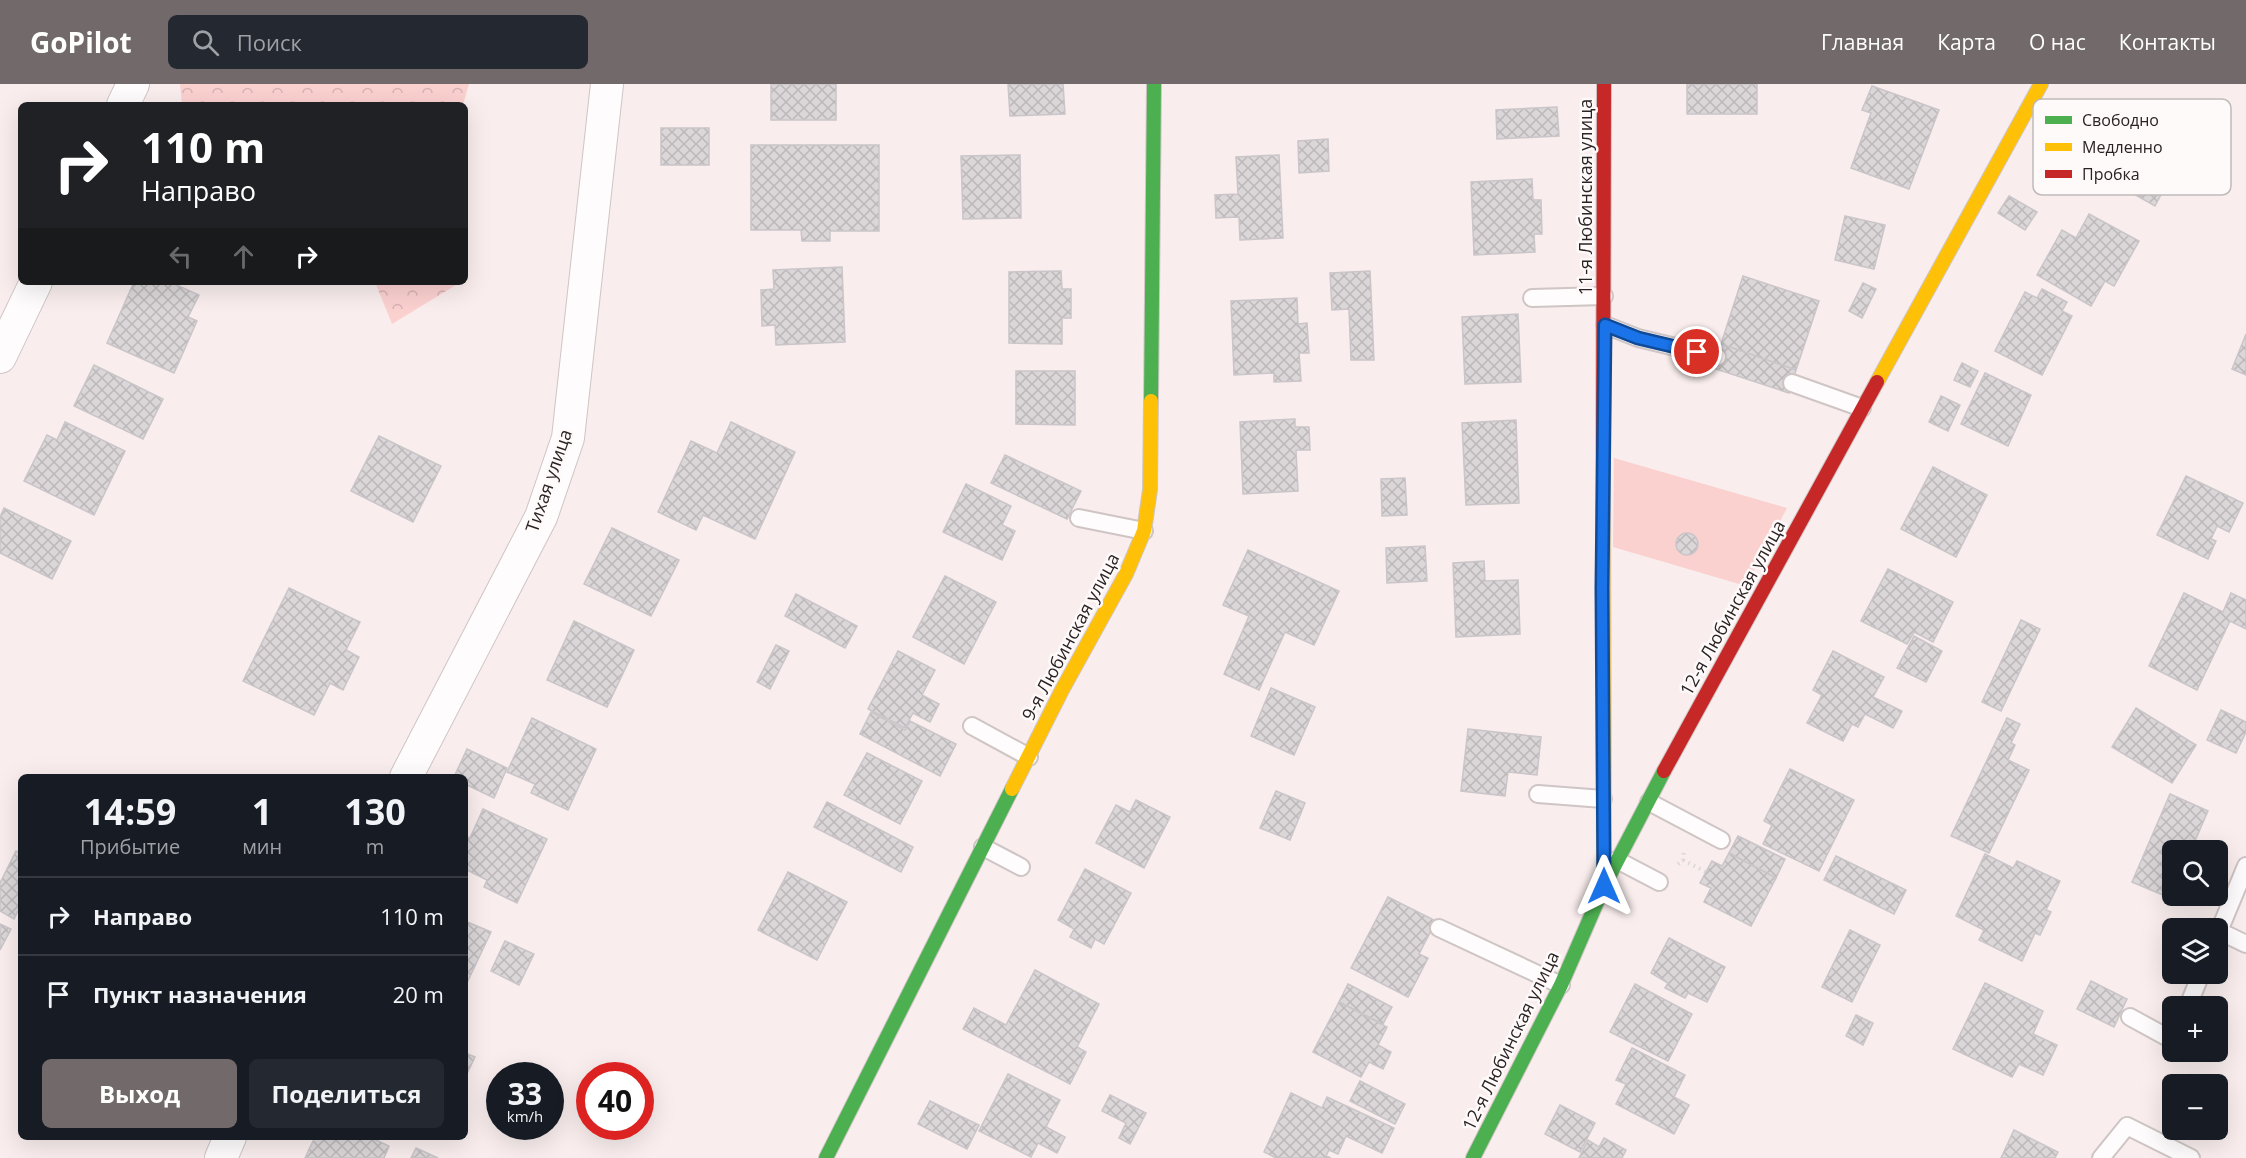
<!DOCTYPE html>
<html lang="ru">
<meta charset="utf-8">
<style>
body{margin:0;font-family:"Open Sans",sans-serif;background:#242831;color:#f1f3f6;height:100vh;display:flex;flex-direction:column;font-size:22px;white-space:nowrap}
*{box-sizing:border-box;margin:0}
p{font-size:20px;color:#9ea1a6}
.icon{flex:none;width:33px;height:33px;fill:none;stroke:currentColor;stroke-width:2;stroke-linecap:round;stroke-linejoin:round}
.map{position:relative;flex:1;overflow:hidden}
.panel{position:absolute;left:18px;top:690px;width:450px;height:366px;display:flex;flex-direction:column;background:#171b24;border-radius:9px;box-shadow:0 6px 24px #0002}
.panel>*{flex:none}
.guide{position:absolute;left:18px;top:18px;width:450px;height:183px;border-radius:9px;box-shadow:0 6px 24px #0002;background:#202124;color:#fff;overflow:hidden}
.controls{position:absolute;left:2162px;top:756px;display:grid;gap:12px}
.controls a{display:grid;place-items:center;width:66px;height:66px;border-radius:9px;background:#171b24;box-shadow:0 6px 24px #0002;font-size:30px}
.speed{position:absolute;left:486px;top:978px;display:flex;gap:12px;font-size:30px;font-weight:700;text-align:center}
.speed>*{display:grid;place-content:center;width:78px;height:78px;border-radius:50%;background:#171b24;box-shadow:0 6px 24px #0002;line-height:1}
.speed small{font-size:15px;font-weight:400}
.speed .limit{border:9px solid #d22;background:#fff;color:#111}
.pin{position:absolute;display:grid;place-items:center;width:51px;height:51px;color:#fff;margin:-26px;border:3px solid #fff;border-radius:50%;box-shadow:0 2px 6px #0007}
.me{position:absolute;width:66px;margin:-33px;rotate:0deg;stroke-linejoin:round;filter:drop-shadow(0 0 4px #0008)}
.turn{display:flex;align-items:center;gap:21px;height:126px;padding:0 24px;font-size:27px}
.turn .icon{width:78px;height:78px;stroke-width:2.5}
.turn b{display:block;font-size:42px;line-height:51px}
.lanes{display:flex;align-items:center;height:57px;padding:0 24px;background:#0003;justify-content:center;gap:30px;direction:ltr}
.lanes .off{opacity:.35}
.eta{display:flex;justify-content:space-evenly;align-items:center;height:102px;text-align:center}
.eta b{font-size:36px;font-weight:700;line-height:42px}
.primary-button{display:flex;gap:12px;margin-top:auto;padding:12px 24px}
.primary-button a{flex:1;height:69px;border-radius:9px;background:#726a6a;color:#fff;font-size:24px;font-weight:700;line-height:69px;text-align:center}
.primary-button a+a{background:#242831;color:#f1f3f6}
ul{padding:0;list-style:none}
li{display:flex;align-items:center;gap:18px;height:78px;padding:0 24px;border-top:2px solid #363941}
li div{flex:1}
li b{display:block;font-size:22px}
li em{font-style:normal}
header{display:flex;align-items:center;gap:36px;box-sizing:border-box;height:84px;padding:0 30px;background:#726a6a;color:#fff}
header strong{font-size:28px}
nav{display:flex;gap:33px;margin-inline-start:auto;font-size:21px}
.search{width:420px;height:54px;background:#242831;display:flex;align-items:center;gap:15px;box-sizing:border-box;padding:0 21px;border-radius:9px;color:#9ea1a6;font-size:22px}
.map>svg:first-child{display:block}
.forest{fill:url(#forest-crowns)}
.park{fill:#fbd1d0}
.building{fill:url(#building-cross-hatch);stroke:#c9c5c8;stroke-width:1.5}
.lines{fill:none;stroke-linecap:round;stroke-linejoin:round}
.lane-casing{stroke:#cfc5c5;stroke-width:20}
.street-casing{stroke:#cfc5c5;stroke-width:34}
.fast-casing{stroke:#cfc5c5;stroke-width:16}
.slow-casing{stroke:#cfc5c5;stroke-width:16}
.jam-casing{stroke:#cfc5c5;stroke-width:16}
.path{stroke:#dad7d7;stroke-width:4;stroke-dasharray:1.5 4.5;stroke-linecap:butt}
.lane{stroke:#fefcfc;stroke-width:16}
.street{stroke:#fefcfc;stroke-width:32}
.fast{stroke:#4caf50;stroke-width:14}
.slow{stroke:#ffc107;stroke-width:14}
.jam{stroke:#c62828;stroke-width:14}
.route-casing{stroke:#114b97;stroke-width:15}
.route{stroke:#1a73e8;stroke-width:10}
.labels{text-anchor:middle;stroke-width:5;stroke-linejoin:round;paint-order:stroke}
.street-label{font-size:18px;fill:#2a2323;stroke:#fffafa}
.key{fill:#fffafa;stroke:#bfbaba;stroke-width:1.5}
.key-label{font-size:16px;fill:#2a2323}
</style>
<header>
<strong>GoPilot</strong>
<div class="search"><svg class="icon" aria-label="search" viewBox="0 0 24 24"><circle cx="10" cy="10" r="6"/><path d="M15 15l6 6"/></svg>Поиск</div>
<nav><a>Главная</a><a>Карта</a><a>О нас</a><a>Контакты</a></nav>
</header>
<div class="map">
<svg width="2246" height="1074" viewBox="0 0 2246 1074">
<defs>
<pattern id="forest-crowns" width="20" height="18" patternUnits="userSpaceOnUse" patternTransform="scale(1.5)"><rect width="20" height="18" fill="#fbd1d0"/><path d="M2 6a3 3 0 1 1 6 0M12 15a3 3 0 1 1 6 0" fill="none" stroke="#d7b3b2"/></pattern>
<pattern id="building-cross-hatch" width="8" height="8" patternUnits="userSpaceOnUse" patternTransform="scale(1.5)"><rect width="8" height="8" fill="#dbd7d9"/><path d="M0 0l8 8M0 8l8-8" fill="none" stroke="#bcb8ba"/></pattern>
</defs>
<rect width="100%" height="100%" fill="#f9eded"/>
<g class="forest">
<path d="M180,0H469L463,21H182Z"/>
<path d="M375,198H456V201L392,240Z"/>
</g>
<path class="park" d="M1614,374L1787,424L1746,502L1613,463Z"/>
<g class="building">
<rect x="771" y="0" width="65" height="36"/>
<path d="M1008,0H1063L1065,30L1010,32Z"/>
<rect x="1687" y="0" width="70" height="30"/>
<path d="M1872,2L1939,26L1909,105L1851,84L1871,29L1862,26Z"/>
<path d="M1557,23L1559,52L1497,55L1496,26Z"/>
<path d="M2137,29L2195,61L2168,110L2163,107L2155,122L2109,96L2119,77L2112,73Z"/>
<rect x="661" y="44" width="48" height="37"/>
<path d="M1328,55L1329,87L1299,89L1298,57Z"/>
<path d="M751,61H879V147H830V157H802L801,146H751Z"/>
<path d="M1020,71L1021,134L963,135L961,72Z"/>
<path d="M1279,71L1283,154L1240,156L1239,133L1216,134L1215,111L1238,110L1236,73Z"/>
<path d="M1532,95L1533,116H1541L1542,150H1534L1535,168L1474,171L1471,98Z"/>
<path d="M2009,112L2037,128L2025,146L1998,129Z"/>
<path d="M2089,130L2139,157L2114,202L2105,197L2091,222L2037,191L2062,146L2076,154Z"/>
<path d="M1845,132L1885,141L1874,185L1835,176Z"/>
<path d="M842,183L845,258L776,261L775,241L762,242L761,206L774,205L773,186Z"/>
<path d="M1061,187L1062,205H1071V234H1062V260L1009,259V188Z"/>
<path d="M1370,187L1374,276H1351L1349,225L1332,226L1330,189Z"/>
<path d="M1743,192L1819,217L1796,286L1721,260Z"/>
<path d="M134,198H170L199,211L188,233L197,237L174,289L107,259Z"/>
<path d="M1863,199L1876,205L1862,234L1849,227Z"/>
<path d="M2042,205L2067,218L2062,227L2072,232L2042,291L1995,267L2025,208L2037,214Z"/>
<path d="M1297,214L1298,240L1307,239L1309,269H1299L1301,297L1274,298V289L1234,291L1231,217Z"/>
<path d="M1518,230L1521,298L1465,300L1462,233Z"/>
<path d="M2246,250V291L2232,285Z"/>
<path d="M1721,260L1796,286L1789,309L1713,284Z"/>
<path d="M1962,279L1978,287L1970,303L1954,296Z"/>
<path d="M94,281L163,315L143,355L74,322Z"/>
<path d="M1016,287H1075V341L1016,340Z"/>
<path d="M1985,289L2031,311L2008,362L1961,340Z"/>
<path d="M1941,312L1960,321L1948,347L1929,338Z"/>
<path d="M1295,335V343H1309L1310,366H1296L1298,407L1243,410L1240,338Z"/>
<path d="M1516,336L1519,419L1466,421L1462,339Z"/>
<path d="M65,338L125,367L94,431L24,397L47,351L57,356Z"/>
<path d="M731,338L795,368L755,455L703,431L696,446L658,428L691,357L717,369Z"/>
<path d="M379,352L441,382L413,438L351,407Z"/>
<path d="M1005,371L1081,407L1067,435L991,399Z"/>
<path d="M1933,383L1987,411L1956,473L1901,445Z"/>
<path d="M2186,392L2243,419L2229,448L2217,442L2211,455L2216,457L2208,475L2157,451Z"/>
<path d="M1405,394L1407,431L1382,432L1381,395Z"/>
<path d="M966,400L1011,422L1002,441L1015,447L1002,476L943,448Z"/>
<path d="M4,424L71,457L52,495L0,469V433Z"/>
<path d="M612,444L679,476L651,532L584,500Z"/>
<circle cx="1687" cy="460" r="11"/>
<path d="M1425,462L1427,497L1387,499L1386,464Z"/>
<path d="M1248,466L1339,507L1314,561L1285,548L1259,606L1224,590L1249,532L1223,521Z"/>
<path d="M1484,477L1485,497L1518,496L1520,550L1456,553L1453,479Z"/>
<path d="M1888,485L1953,518L1933,558L1914,548L1907,560L1861,537Z"/>
<path d="M945,492L996,518L964,580L913,553Z"/>
<path d="M289,504L360,538L346,566L359,573L343,606L330,599L314,631L243,597Z"/>
<path d="M2184,509L2223,528L2231,509L2246,516V545L2230,537L2197,606L2149,582Z"/>
<path d="M796,510L857,542L845,564L785,532Z"/>
<path d="M2021,536L2040,545L2001,627L1982,618Z"/>
<path d="M574,537L634,566L607,623L547,596Z"/>
<path d="M1914,552L1942,567L1926,598L1897,584Z"/>
<path d="M776,561L789,567L770,605L757,598Z"/>
<path d="M898,567L935,586L922,611L939,620L930,638L913,629L905,644L868,625Z"/>
<path d="M1833,567L1884,593L1873,613L1902,627L1893,644L1865,630L1858,643L1852,640L1843,657L1807,639L1822,611L1813,606Z"/>
<path d="M1271,604L1315,623L1294,671L1251,652Z"/>
<path d="M2136,624L2196,661L2172,699L2112,663Z"/>
<path d="M2221,626L2246,638V648L2236,669L2207,656Z"/>
<path d="M871,628L905,646L910,637L956,660L940,692L860,650Z"/>
<path d="M532,634L596,665L568,726L531,709L535,700L507,688Z"/>
<path d="M2007,634L2020,640L2011,659L2015,661L2008,676L2029,686L1989,769L1951,752Z"/>
<path d="M1468,645L1541,653L1537,691L1508,688L1505,712L1461,707Z"/>
<path d="M467,665L507,684L494,714L465,700V693H454Z"/>
<path d="M867,669L922,697L900,740L844,711Z"/>
<path d="M1790,685L1854,716L1819,787L1763,760L1772,741L1764,737Z"/>
<path d="M1276,707L1305,719L1290,756L1260,744Z"/>
<path d="M2170,710L2208,727L2191,766H2172V809L2170,814L2132,798Z"/>
<path d="M1136,716L1170,733L1144,784L1096,759L1116,721L1130,728Z"/>
<path d="M827,718L913,763L901,788L814,743Z"/>
<path d="M483,725L547,755L517,819L484,803L487,796L465,785V752L470,754Z"/>
<path d="M1738,752L1785,775L1776,794L1729,769Z"/>
<path d="M16,767L21,770V821L14,835L0,827V799Z"/>
<path d="M1729,769L1776,794L1751,842L1704,818L1711,804L1700,799L1712,777L1722,782Z"/>
<path d="M1985,770L2013,784L2017,777L2060,797L2046,826L2051,828L2040,851L2035,849L2022,877L1979,856L1984,846L1956,832Z"/>
<path d="M1836,772L1906,806L1894,830L1824,796Z"/>
<path d="M1085,785L1131,809L1104,860L1095,855L1091,864L1070,853L1074,845L1058,836Z"/>
<path d="M788,788L847,818L817,876L758,846Z"/>
<path d="M1388,813L1436,837L1419,870L1428,874L1408,913L1351,884Z"/>
<path d="M465,837L491,848L465,903Z"/>
<path d="M0,840L11,845L0,866Z"/>
<path d="M1850,846L1880,861L1852,918L1822,903Z"/>
<path d="M1669,854L1725,883L1707,918L1688,909L1685,914L1665,904L1668,899L1651,889Z"/>
<path d="M505,857L534,870L519,901L491,887Z"/>
<path d="M1035,886L1099,920L1077,963L1086,968L1070,1000L963,945L974,924L1006,941Z"/>
<path d="M2091,897L2127,915L2114,943L2077,925Z"/>
<path d="M1985,899L2043,927L2033,950L2057,961L2043,991L2019,980L2012,993L1953,965Z"/>
<path d="M1348,900L1392,923L1383,940L1339,918Z"/>
<path d="M1635,900L1692,930L1668,977L1610,948Z"/>
<path d="M1339,918L1387,943L1378,961L1391,968L1383,985L1369,978L1361,993L1313,968Z"/>
<path d="M1856,931L1873,939L1863,961L1846,952Z"/>
<path d="M1632,964L1685,991L1674,1013L1689,1021L1674,1050L1616,1020L1626,1000L1616,996Z"/>
<path d="M465,969L475,973L465,994Z"/>
<path d="M1008,990L1060,1016L1046,1043L1065,1053L1057,1069L1038,1059L1031,1073L979,1047Z"/>
<path d="M1360,997L1405,1020L1395,1040L1350,1017Z"/>
<path d="M1291,1009L1322,1024L1327,1013L1394,1044L1382,1069L1346,1052L1338,1070L1329,1066L1326,1072L1331,1074H1276L1264,1068Z"/>
<path d="M1110,1011L1146,1029L1130,1060L1119,1054L1126,1039L1102,1027Z"/>
<path d="M930,1017L979,1041L967,1065L918,1040Z"/>
<path d="M1560,1021L1595,1039L1580,1068L1545,1050Z"/>
<path d="M2014,1046L2058,1068L2055,1074H2001Z"/>
<path d="M315,1053H370L389,1062L384,1074H305Z"/>
<path d="M1604,1054L1626,1066L1622,1074H1579L1588,1056L1599,1063Z"/>
<path d="M416,1064L438,1074H411Z"/>
</g>
<g class="lines">
<defs>
<g id="lane">
<path d="M1532,214L1604,212"/>
<path d="M1605,241L1638,254L1717,273"/>
<path d="M1792,299L1862,324"/>
<path d="M1079,434L1144,447"/>
<path d="M972,642L1029,673"/>
<path d="M1538,710L1603,715"/>
<path d="M1649,718L1721,756"/>
<path d="M983,763L1021,783"/>
<path d="M1617,776L1659,798"/>
<path d="M1439,844L1561,901"/>
<path d="M2219,847L2246,860"/>
<path d="M2217,852L2246,782"/>
<path d="M2188,922L2201,890"/>
<path d="M2130,933L2172,956"/>
<path d="M2101,1074L2127,1042L2191,1074"/>
</g>
<g id="street">
<path d="M123,21L133,0"/>
<path d="M0,273L36,198"/>
<path d="M406,693L541,433L568,354L607,0"/>
<path d="M221,1074L230,1053"/>
</g>
<g id="fast">
<path d="M1151,317L1154,0"/>
<path d="M826,1074L1012,705"/>
<path d="M1473,1074L1561,901L1604,802L1664,687"/>
</g>
<g id="slow">
<path d="M1877,298L2041,0"/>
<path d="M1603,380L1604,796"/>
<path d="M1012,705L1062,606L1126,490L1144,447L1150,406L1151,317"/>
</g>
<g id="jam">
<path d="M1603,380L1604,0"/>
<path d="M1664,687L1877,298"/>
</g>
</defs>
<use href="#lane" class="lane-casing"/>
<use href="#street" class="street-casing"/>
<use href="#fast" class="fast-casing"/>
<use href="#slow" class="slow-casing"/>
<use href="#jam" class="jam-casing"/>
<g class="path">
<path d="M1683,776L1706,788"/>
<path d="M1678,780L1683,776L1684,766"/>
</g>
<use href="#lane" class="lane"/>
<use href="#street" class="street"/>
<use href="#fast" class="fast"/>
<use href="#slow" class="slow"/>
<use href="#jam" class="jam"/>
</g>
<g class="lines">
<defs>
<path id="route" d="M1604,802L1602,504L1605,241L1638,254L1697,268"/>
</defs>
<use href="#route" class="route-casing"/>
<use href="#route" class="route"/>
</g>
<g class="labels">
<g class="street-label">
<text transform="translate(1586 113) rotate(-90)" y="6">11-я Любинская улица</text>
<text transform="translate(549 397) rotate(-71)" y="6">Тихая улица</text>
<text transform="translate(1733 524) rotate(-61)" y="6">12-я Любинская улица</text>
<text transform="translate(1071 553) rotate(-62)" y="6">9-я Любинская улица</text>
<text transform="translate(1511 957) rotate(-64)" y="6">12-я Любинская улица</text>
</g>
</g>
<rect x="2033" y="15" width="198" height="96" rx="9" class="key"/>
<rect x="2045" y="32" width="27" height="8" fill="#4caf50"/>
<rect x="2045" y="59" width="27" height="8" fill="#ffc107"/>
<rect x="2045" y="86" width="27" height="8" fill="#c62828"/>
<g class="key-label">
<text x="2082" y="42">Свободно</text>
<text x="2082" y="69">Медленно</text>
<text x="2082" y="96">Пробка</text>
</g>
</svg>
<div class="controls">
<a><svg class="icon" aria-label="search" viewBox="0 0 24 24"><circle cx="10" cy="10" r="6"/><path d="M15 15l6 6"/></svg></a>
<a><svg class="icon" aria-label="layers" viewBox="0 0 24 24"><path d="M12 4l9 5-9 5-9-5zM3 14l9 5 9-5"/></svg></a>
<a>+</a>
<a>−</a>
</div>
<div class="speed"><div>33<small>km/h</small></div><div class="limit">40</div></div>
<div class="pin" style="left:1697px;top:268px;background:#d93025"><svg class="icon" aria-label="arrive" viewBox="0 0 24 24"><path d="M6 21V4h12l-3 4 3 4H6"/></svg></div>
<svg class="me" style="left:1604px;top:802px" viewBox="-20 -20 40 40"><path d="M0-17L14 15 0 8-14 15z" fill="#1a73e8" stroke="#fff" stroke-width="4"/></svg>
<div class="guide">
<div class="turn"><svg class="icon" aria-label="right" viewBox="0 0 24 24"><path d="M7 20v-9h11M14 6l5 5-5 5"/></svg><div><b>110 m</b>Направо</div></div>
<div class="lanes"><svg class="icon off" aria-label="left" viewBox="0 0 24 24"><path d="M17 20v-9H6M10 6l-5 5 5 5"/></svg><svg class="icon off" aria-label="ahead" viewBox="0 0 24 24"><path d="M12 20V5M6 11l6-6 6 6"/></svg><svg class="icon" aria-label="right" viewBox="0 0 24 24"><path d="M7 20v-9h11M14 6l5 5-5 5"/></svg></div>
</div>
<section class="panel">
<div class="eta">
<div><b>14:59</b><p>Прибытие</p></div>
<div><b>1</b><p>мин</p></div>
<div><b>130</b><p>m</p></div>
</div>
<ul>
<li><svg class="icon" aria-label="right" viewBox="0 0 24 24"><path d="M7 20v-9h11M14 6l5 5-5 5"/></svg><div><b>Направо</b></div><em>110 m</em></li>
<li><svg class="icon" aria-label="arrive" viewBox="0 0 24 24"><path d="M6 21V4h12l-3 4 3 4H6"/></svg><div><b>Пункт назначения</b></div><em>20 m</em></li>
</ul>
<div class="primary-button"><a>Выход</a><a>Поделиться</a></div>
</section>
</div>
